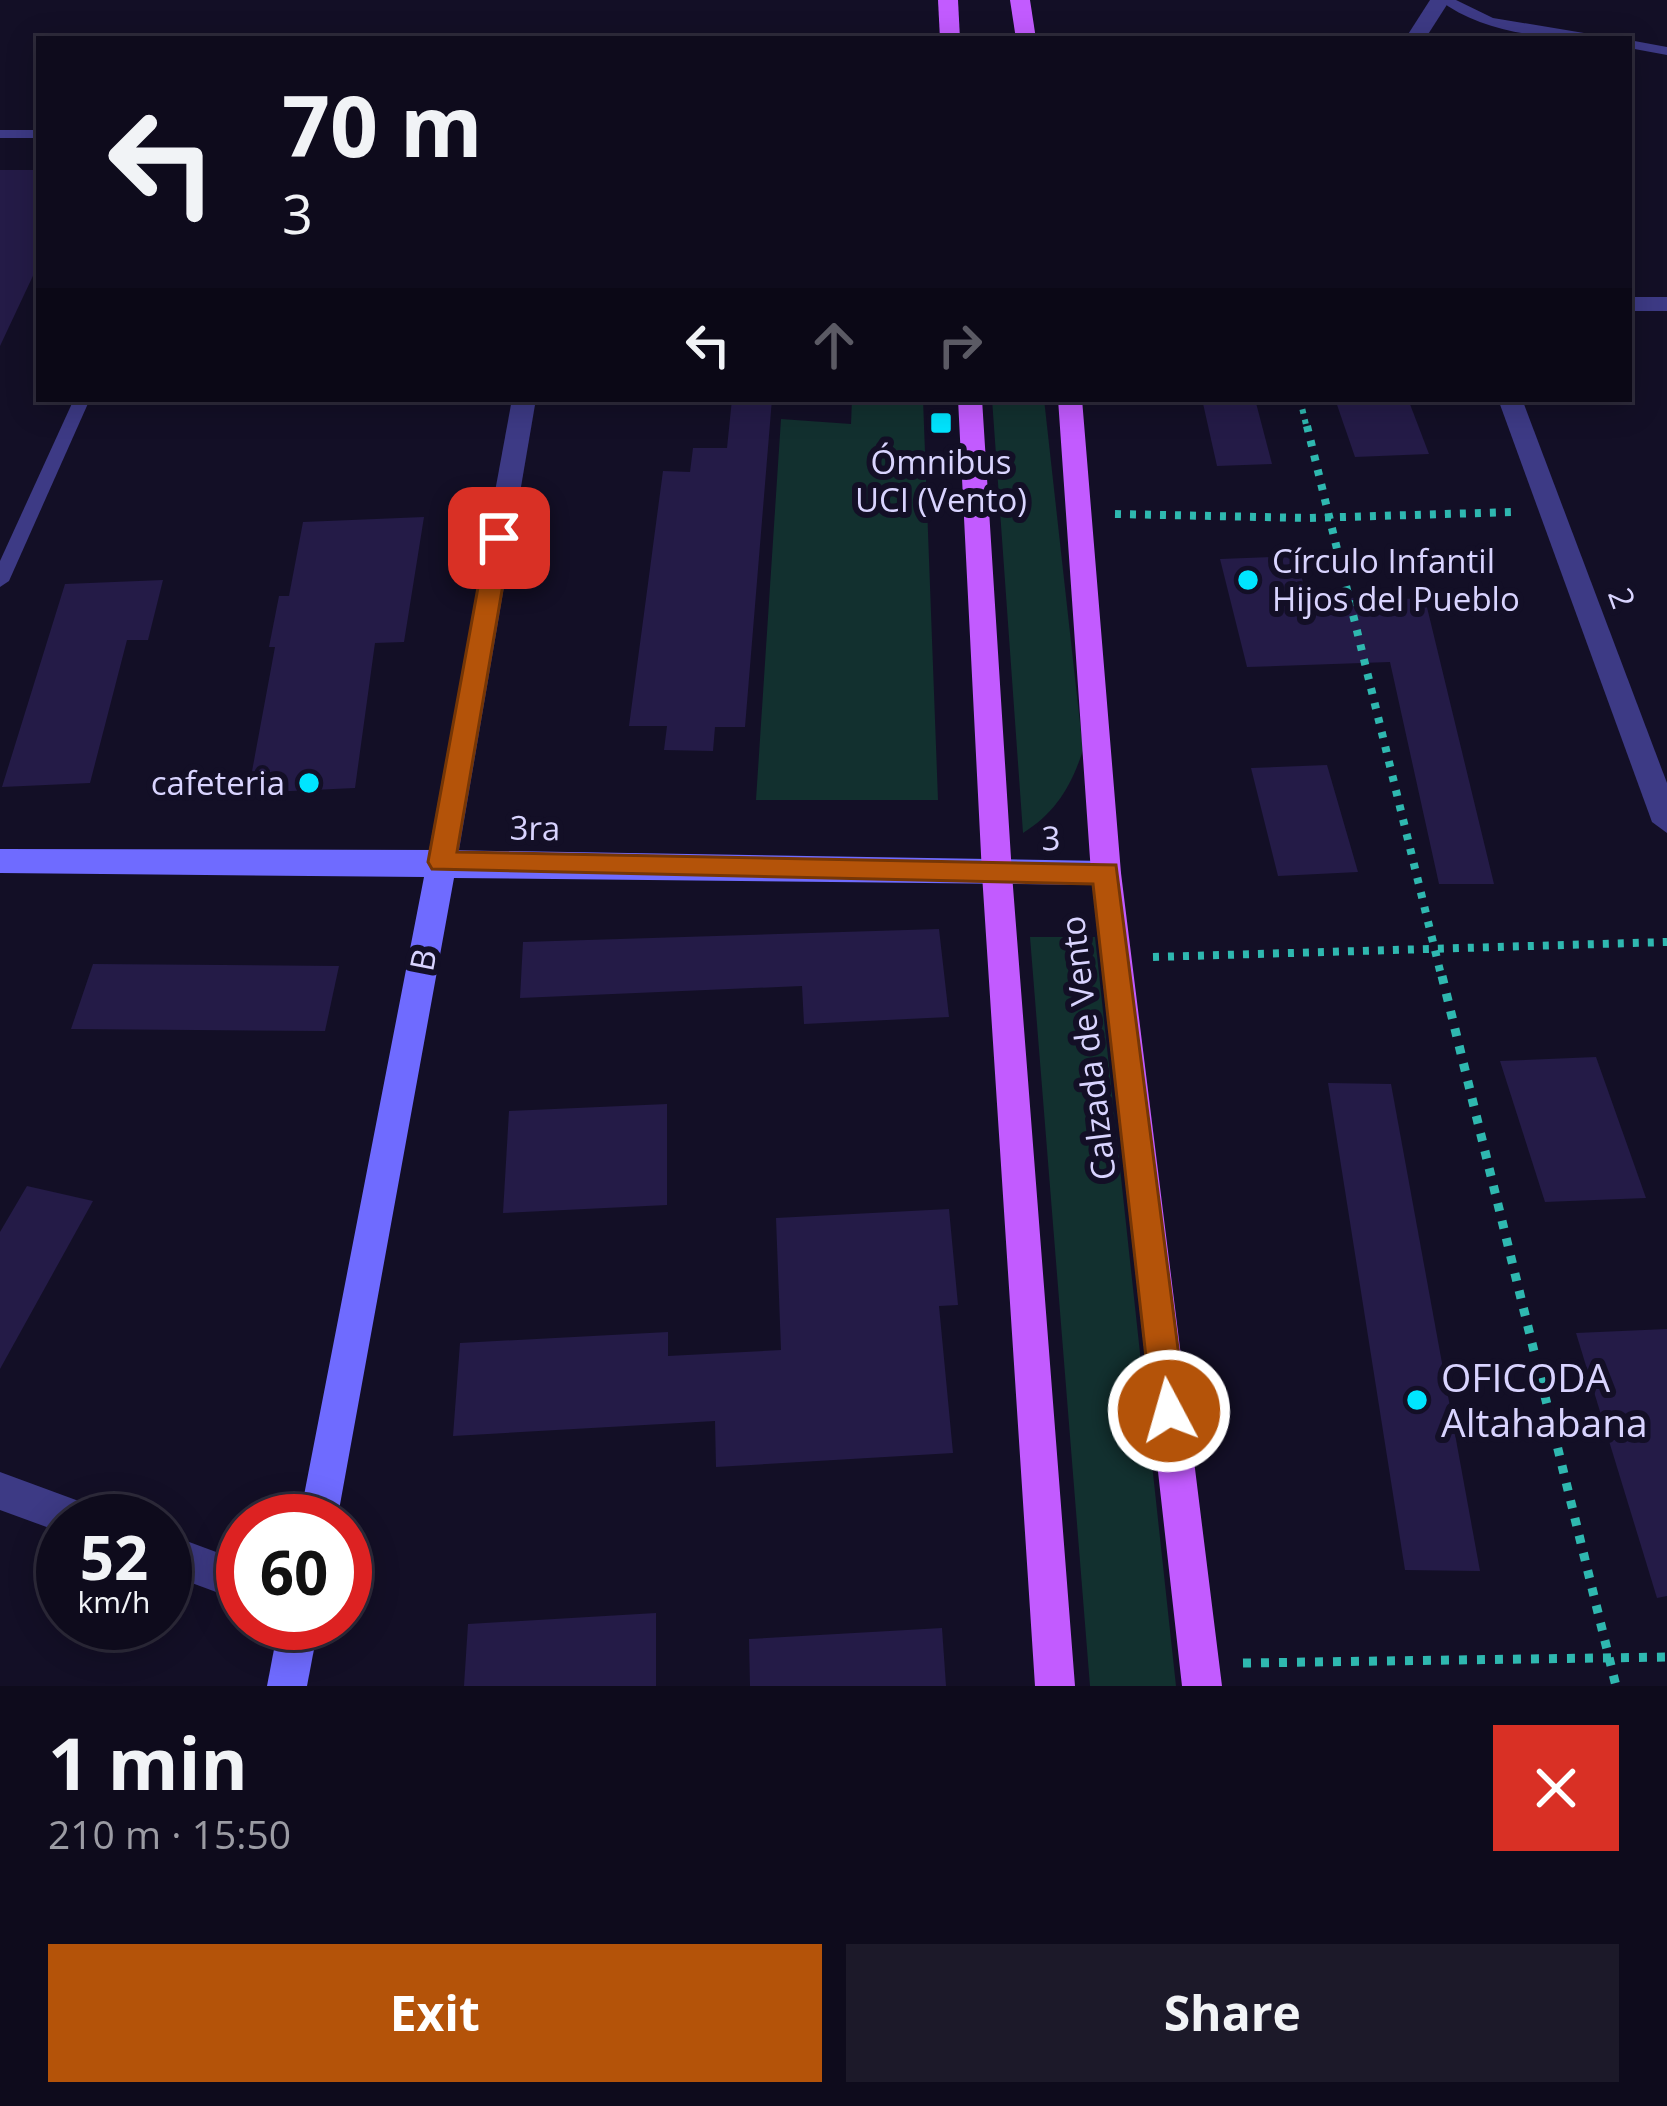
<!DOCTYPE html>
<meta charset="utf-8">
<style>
body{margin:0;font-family:"Open Sans",sans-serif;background:#1c1929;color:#f1f3f6;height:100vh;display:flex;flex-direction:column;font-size:45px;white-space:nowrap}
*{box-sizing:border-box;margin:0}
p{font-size:39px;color:#9b9ba3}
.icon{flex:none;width:66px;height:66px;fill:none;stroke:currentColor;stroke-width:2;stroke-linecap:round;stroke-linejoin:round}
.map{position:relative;height:1686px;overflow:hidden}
.sheet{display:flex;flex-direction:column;background:#0e0b1c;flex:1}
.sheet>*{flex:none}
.hud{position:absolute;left:36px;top:36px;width:1596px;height:366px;border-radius:0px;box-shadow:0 6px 30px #0003,0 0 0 3px #2e2b3b;background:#0e0b1c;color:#f1f3f6;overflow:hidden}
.speed{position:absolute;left:36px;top:1494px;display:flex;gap:24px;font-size:60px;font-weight:700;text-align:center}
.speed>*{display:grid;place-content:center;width:156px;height:156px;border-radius:50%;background:#0e0b1c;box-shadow:0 6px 30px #0003,0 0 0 3px #2e2b3b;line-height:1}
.speed small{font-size:30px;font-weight:400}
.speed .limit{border:18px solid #d22;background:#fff;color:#111}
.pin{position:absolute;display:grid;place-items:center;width:102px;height:102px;color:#fff;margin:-51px;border-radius:24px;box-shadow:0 6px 18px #0006}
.me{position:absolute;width:132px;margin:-66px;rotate:354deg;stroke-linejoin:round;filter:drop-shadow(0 0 9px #0008)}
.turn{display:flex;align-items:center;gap:42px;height:252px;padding:0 48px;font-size:54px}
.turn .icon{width:156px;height:156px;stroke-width:2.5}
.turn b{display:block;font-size:84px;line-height:102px}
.lanes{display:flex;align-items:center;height:114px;padding:0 48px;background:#0003;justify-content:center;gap:60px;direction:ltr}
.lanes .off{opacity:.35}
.round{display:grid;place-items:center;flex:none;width:126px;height:126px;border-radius:0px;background:#1c1929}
.headline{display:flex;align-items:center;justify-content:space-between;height:204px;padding:0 48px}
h1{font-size:72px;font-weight:700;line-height:90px}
.action{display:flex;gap:24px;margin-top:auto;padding:24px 48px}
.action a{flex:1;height:138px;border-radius:0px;background:#b45309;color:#fff;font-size:48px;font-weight:700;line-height:138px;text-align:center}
.action a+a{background:#1c1929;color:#f1f3f6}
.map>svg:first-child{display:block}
.green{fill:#12302f}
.building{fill:#241b47}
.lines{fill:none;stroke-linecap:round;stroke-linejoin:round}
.path-far2{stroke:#2fb8b0;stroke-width:6;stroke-dasharray:4.5 6;stroke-linecap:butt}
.path-far1{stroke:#2fb8b0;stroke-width:8;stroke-dasharray:6 9;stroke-linecap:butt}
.path{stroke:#2fb8b0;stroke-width:9;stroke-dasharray:8 10;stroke-linecap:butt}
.lane{fill:#3d3a85;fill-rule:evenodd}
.street{fill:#3d3a85;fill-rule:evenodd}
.secondary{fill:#6f6bff;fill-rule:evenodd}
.primary{fill:#c25bff;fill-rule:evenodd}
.route{fill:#b45309;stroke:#753606;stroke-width:3}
.poi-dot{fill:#00e5ff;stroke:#130f26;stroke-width:4.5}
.labels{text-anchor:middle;stroke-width:12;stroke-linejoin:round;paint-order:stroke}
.poi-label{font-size:33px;fill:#d9d4ff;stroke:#130f26}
.street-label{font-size:33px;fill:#d9d4ff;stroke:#130f26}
.near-poi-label{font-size:39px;fill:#d9d4ff;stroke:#130f26;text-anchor:start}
</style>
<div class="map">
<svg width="1667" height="1686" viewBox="0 0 1667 1686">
<rect width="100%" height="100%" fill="#130f26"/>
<g class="green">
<path d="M852,399H923L938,800H756L781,419L851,424Z"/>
<path d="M992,399H1044L1083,750C1071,787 1055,813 1023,833Z"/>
<path d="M1030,937H1095L1176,1686H1090Z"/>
</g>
<g class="building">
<path d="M0,170H39V263L0,346Z"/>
<path d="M732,399H772L745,727H715L713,751L664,750L667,726H629L663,471L690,472L693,448H727Z"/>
<path d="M1202,399H1255L1272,464L1217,466Z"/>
<path d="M1335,399H1408L1429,454L1355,457Z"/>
<path d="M424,517L404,642L375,643L355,788L248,793L275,647H269L279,596H289L303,522Z"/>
<path d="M1296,556L1307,597L1425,599L1494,884H1439L1390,662L1247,667L1220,559Z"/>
<path d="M163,580L148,640H127L90,783L2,787L65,584Z"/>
<path d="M1327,765L1358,872L1278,876L1251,768Z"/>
<path d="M939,929L949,1017L804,1024L802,986L520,998L523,942Z"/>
<path d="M93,964L339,966L325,1031L71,1029Z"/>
<path d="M1596,1057L1646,1198L1545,1202L1500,1061Z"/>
<path d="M1328,1083L1391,1084L1480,1571L1405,1570Z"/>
<path d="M667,1104V1205L503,1213L509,1111Z"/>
<path d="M27,1186L93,1201L0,1369V1232Z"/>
<path d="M949,1209L958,1305L939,1306L953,1453L716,1467L715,1421L453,1436L460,1343L668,1332V1356L781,1350L776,1218Z"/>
<path d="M1667,1329V1596L1657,1598L1576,1333Z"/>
<path d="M656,1613V1686H464L468,1624Z"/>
<path d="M942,1628L946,1686H750L749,1639Z"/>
</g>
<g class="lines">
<path class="path-far2" d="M1300,399L1307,429"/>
<g class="path-far1">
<path d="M1307,426L1442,979"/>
<path d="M1115,514L1308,518L1514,512"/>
<path d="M1153,957L1667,942"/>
</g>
<g class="path">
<path d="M1442,976L1616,1686"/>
<path d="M1243,1663L1667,1657"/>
</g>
<g class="lane">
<path d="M1439,0H1456L1493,18L1596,35L1603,39C1548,39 1484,34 1439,0Z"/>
<path d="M1629,40L1667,47V55L1629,48Z"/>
<rect x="0" y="130" width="39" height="8"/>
<path d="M74,399H90L9,581L0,587V561Z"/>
</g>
<g class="street">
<path d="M1430,0H1450L1425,39H1405Z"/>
<rect x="1629" y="297" width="38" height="14"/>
<path d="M512,399H536L457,862L453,870H431L427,862Z"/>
<path d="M1498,399H1522L1667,783V833L1652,822Z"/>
<path d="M0,1472L95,1507L100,1521H63V1533L0,1510Z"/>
<path d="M165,1533L243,1562V1602L165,1573Z"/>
</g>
<g class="secondary">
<path d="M0,849L442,850L1106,861L1117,865L1121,873L1117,881L1106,885L454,878L337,1521H299L424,877L0,873Z"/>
<path d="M279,1623H319L307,1686H267Z"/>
</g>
<g class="primary">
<path d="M938,0H958L960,39H940Z"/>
<path d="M1010,0H1030L1036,39H1016Z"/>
<path d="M958,399H982L1012,874L1075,1686H1035L982,874Z"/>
<path d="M1058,399H1082L1121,873L1222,1686H1182L1091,873Z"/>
</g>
</g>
<path class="route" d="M499,530L511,538L457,852L1116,865L1186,1411L1181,1422L1169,1427L1157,1422L1152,1411L1093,884L432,869L428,862L487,538Z"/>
<g class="poi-dot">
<rect x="929" y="411" width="24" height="24" rx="6"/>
<circle cx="1248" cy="580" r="12"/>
<circle cx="309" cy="783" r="12"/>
<circle cx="1417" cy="1400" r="12"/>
</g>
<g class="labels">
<g class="poi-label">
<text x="941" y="474">Ómnibus<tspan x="941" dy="38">UCI (Vento)</tspan></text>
<text x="1272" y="573" text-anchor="start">Círculo Infantil<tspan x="1272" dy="38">Hijos del Pueblo</tspan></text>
<text x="285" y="795" text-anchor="end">cafeteria</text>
</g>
<g class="street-label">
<text transform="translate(1622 598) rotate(70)" y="12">2</text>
<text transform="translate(535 828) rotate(1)" y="12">3ra</text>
<text transform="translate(1051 838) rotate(-1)" y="12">3</text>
<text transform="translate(423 960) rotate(-79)" y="12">B</text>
<text transform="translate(1088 1048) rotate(-97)" y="12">Calzada de Vento</text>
</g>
<g class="near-poi-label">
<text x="1441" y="1392">OFICODA<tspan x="1441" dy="45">Altahabana</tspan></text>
</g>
</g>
</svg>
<div class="speed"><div>52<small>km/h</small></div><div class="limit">60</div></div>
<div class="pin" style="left:499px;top:538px;background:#d93025"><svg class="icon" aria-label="arrive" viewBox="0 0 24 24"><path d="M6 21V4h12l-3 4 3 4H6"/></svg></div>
<svg class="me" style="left:1169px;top:1411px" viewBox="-20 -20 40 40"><circle r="17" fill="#b45309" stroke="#fff" stroke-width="3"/><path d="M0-11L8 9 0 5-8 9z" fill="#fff"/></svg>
<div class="hud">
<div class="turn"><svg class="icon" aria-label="left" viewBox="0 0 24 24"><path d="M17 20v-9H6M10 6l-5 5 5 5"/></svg><div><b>70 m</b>3</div></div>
<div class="lanes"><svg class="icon" aria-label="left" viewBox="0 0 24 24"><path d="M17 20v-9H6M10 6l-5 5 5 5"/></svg><svg class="icon off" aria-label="ahead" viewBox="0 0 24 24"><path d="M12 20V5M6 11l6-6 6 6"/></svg><svg class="icon off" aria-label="right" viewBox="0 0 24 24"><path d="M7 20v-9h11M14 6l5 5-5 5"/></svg></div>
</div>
</div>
<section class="sheet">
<div class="headline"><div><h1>1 min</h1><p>210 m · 15:50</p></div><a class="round" style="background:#d93025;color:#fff"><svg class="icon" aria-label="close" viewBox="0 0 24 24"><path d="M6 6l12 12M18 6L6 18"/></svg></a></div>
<div class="action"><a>Exit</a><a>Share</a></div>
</section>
